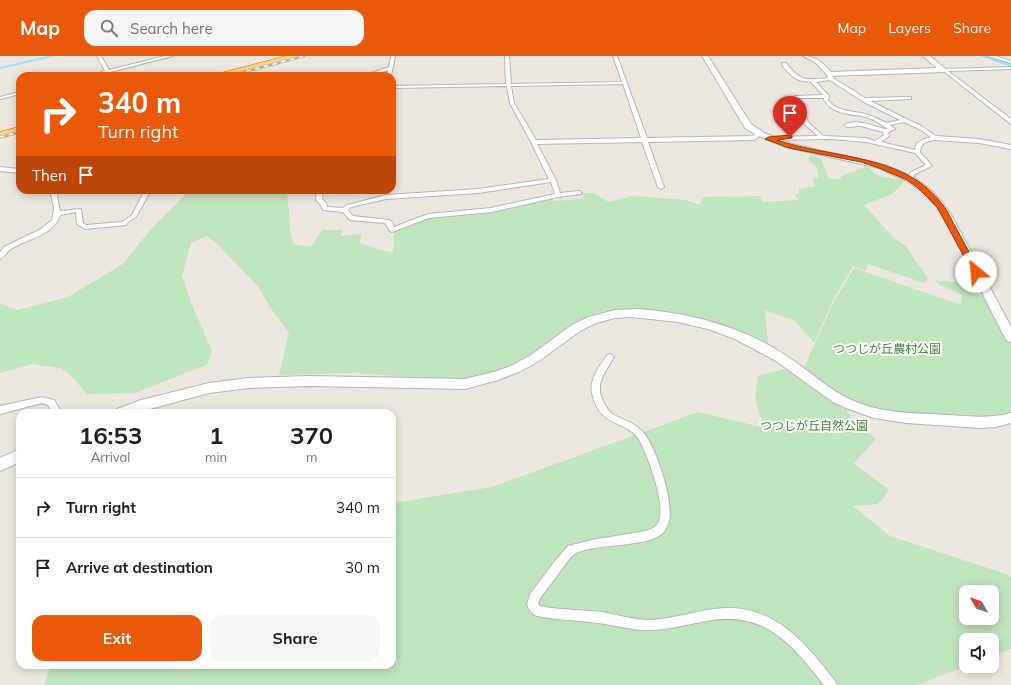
<!DOCTYPE html>
<meta charset="utf-8">
<style>
body{margin:0;font-family:Mulish,"Noto Sans JP",sans-serif;background:#f6f6f6;color:#202124;height:100vh;display:flex;flex-direction:column;font-size:15px;white-space:nowrap}
*{box-sizing:border-box;margin:0}
p{font-size:13px;color:#757577}
.icon{flex:none;width:22px;height:22px;fill:none;stroke:currentColor;stroke-width:2;stroke-linecap:round;stroke-linejoin:round}
.map{position:relative;flex:1;overflow:hidden}
.details{position:absolute;left:16px;top:353px;width:380px;height:260px;display:flex;flex-direction:column;background:#fff;border-radius:12px;box-shadow:0 2px 10px #0003}
.details>*{flex:none}
.banner{position:absolute;left:16px;top:16px;width:380px;height:122px;border-radius:12px;box-shadow:0 2px 10px #0003;background:#ea580c;color:#fff;overflow:hidden}
.needle{width:26px;rotate:310deg}
.buttons{position:absolute;left:959px;top:529px;display:grid;gap:8px}
.buttons a{display:grid;place-items:center;width:40px;height:40px;border-radius:8px;background:#fff;box-shadow:0 2px 10px #0003;font-size:20px}
.pin{position:absolute;display:grid;place-items:center;width:34px;height:34px;color:#fff;margin:-41px -17px;border-radius:50% 50% 50% 0;rotate:-45deg;box-shadow:0 0 4px #0007}
.pin .icon{rotate:45deg}
.me{position:absolute;width:44px;margin:-22px;rotate:332deg;stroke-linejoin:round;filter:drop-shadow(0 0 3px #0008)}
.turn{display:flex;align-items:center;gap:14px;height:84px;padding:0 16px;font-size:18px}
.turn .icon{width:52px;height:52px;stroke-width:2.5}
.turn b{display:block;font-size:28px;line-height:34px}
.then{display:flex;align-items:center;height:38px;padding:0 16px;background:#0003;gap:8px;font-size:15px}
.eta{display:flex;justify-content:space-evenly;align-items:center;height:68px;text-align:center}
.eta b{font-size:24px;font-weight:700;line-height:28px}
.cta{display:flex;gap:8px;margin-top:auto;padding:8px 16px}
.cta a{flex:1;height:46px;border-radius:12px;background:#ea580c;color:#fff;font-size:16px;font-weight:700;line-height:46px;text-align:center}
.cta a+a{background:#f6f6f6;color:#202124}
ul{padding:0;list-style:none}
li{display:flex;align-items:center;gap:12px;height:60px;padding:0 16px;border-top:1px solid #e0e0e0}
li div{flex:1}
li b{display:block;font-size:15px}
li em{font-style:normal}
header{display:flex;align-items:center;gap:24px;box-sizing:border-box;height:56px;padding:0 20px;background:#ea580c;color:#fff}
header strong{font-size:19px}
nav{display:flex;gap:22px;margin-inline-start:auto;font-size:14px}
.search{width:280px;height:36px;background:#f6f6f6;display:flex;align-items:center;gap:10px;box-sizing:border-box;padding:0 14px;border-radius:12px;color:#757577;font-size:15px}
.map>svg:first-child{display:block}
.green{fill:#c0e4bc;fill-rule:evenodd}
.lines{fill:none;stroke-linecap:round;stroke-linejoin:round}
.stream{stroke:#9ddfff;stroke-width:1.5}
.canal{fill:#9ddfff;fill-rule:evenodd}
.river{fill:#9ddfff;fill-rule:evenodd}
.street-casing{stroke:#b3b7bb;stroke-width:2}
.secondary-casing{stroke:#b2b6bb;stroke-width:2}
.highway-casing{stroke:#ec8700;stroke-width:1}
.street{fill:#fff;fill-rule:evenodd}
.secondary{fill:#fff;fill-rule:evenodd}
.highway{fill:#fdd186;fill-rule:evenodd}
.rail-casing{stroke:#b1b2b2;stroke-width:2.5}
.rail{stroke:#fff;stroke-width:1.5;stroke-dasharray:4.5;stroke-linecap:butt}
.route{fill:#ea580c;stroke:#983908}
.labels{text-anchor:middle;stroke-width:4;stroke-linejoin:round;paint-order:stroke}
.park-label{font-size:12px;fill:#3a8534;stroke:#fff}
</style>
<header>
<strong>Map</strong>
<div class="search"><svg class="icon" aria-label="search" viewBox="0 0 24 24"><circle cx="10" cy="10" r="6"/><path d="M15 15l6 6"/></svg>Search here</div>
<nav><a>Map</a><a>Layers</a><a>Share</a></nav>
</header>
<div class="map">
<svg width="1011" height="629" viewBox="0 0 1011 629">
<rect width="100%" height="100%" fill="#ece8e0"/>
<g class="green">
<path d="M813,100L821,102L829,123H841V120L864,111L870,112C878,124 891,121 903,124V127L892,138L864,149L893,181L906,190L914,203L928,222L924,227L868,208L866,215L853,210L833,244L814,287L795,265L765,254L768,287C755,281 741,274 726,269C688,257 636,247 597,257L509,311L466,325L353,317L279,319L289,277L270,251L258,230L216,187L207,180L191,187L182,220L190,244L212,295L207,309L134,337L87,338L72,321L61,312L32,308L0,317V247L17,254L68,241L123,208L151,173L190,134H287L291,180L294,188L311,191L322,174H342L341,180L361,178L360,187L380,194L393,196L394,175L429,161L492,155L551,142L554,145L582,143L585,137H592L609,146L632,140L687,144L700,149L703,141L759,140L763,146L798,144L795,138H799V133L815,130L812,123L819,121L816,110L810,106L808,101Z"/>
<path d="M854,212L961,249L962,239L940,229L934,224L966,227L967,235L991,243L1011,282V362L887,360L846,347C847,365 863,373 876,383L854,407L889,434L878,448L853,450L890,480L1006,518L1011,522V593L992,600V584H966L967,610L917,629H44L51,609H392V447L492,431L698,356L765,372L755,344L758,320L791,311L801,318L834,245ZM966,536H992V562H966Z"/>
</g>
<g class="lines">
<g class="stream">
<path d="M115,15L175,0"/>
<path d="M212,20L219,18"/>
<path d="M8,74L20,71"/>
</g>
<path class="canal" d="M48,0H56L0,13V11Z"/>
<path class="river" d="M980,0H992L1011,6V11Z"/>
<defs>
<g id="street">
<path d="M97,0H101L109,14L165,0H172L110,16L112,20H108L106,17L95,20H87L105,15Z"/>
<path d="M391,0H395L391,20H387L388,14L369,20H362L389,11Z"/>
<path d="M505,0H509L511,28L622,26L613,0H617L647,82L753,80L757,77L762,78L754,84L648,86L664,131L661,133L658,131L642,86L537,88L556,124L560,137L579,135L582,137L581,138L558,141L491,156L429,162L392,176L390,175L385,167L351,164L349,163L343,156L323,154L320,148L316,144L317,134H323L322,143L326,147L327,151L343,152L347,149L386,139L478,133L549,123L531,86L510,47L507,30L392,32V30L506,28ZM623,28L641,82L536,84L514,47L511,30ZM551,126L555,138L491,152L428,158L394,171L392,166L389,164L353,160L348,154L351,151L386,143L478,137Z"/>
<path d="M988,0H995L1011,5V7Z"/>
<path d="M782,7H786C801,26 804,24 828,22L827,18L831,17L833,22L865,42L911,41V43H909L870,45L923,71L936,80L979,83L1011,89V93L979,87L935,84L926,86L921,90L920,96L932,110L915,118L911,124L909,125L906,123L911,116L926,109L915,97L866,86L831,83L766,84V82L768,81L818,80L803,67L794,41L796,40L823,39L811,26C795,25 792,21 782,9ZM830,24L862,45L900,64L887,67C881,65 875,61 869,59C855,54 839,58 828,44L829,40L816,26ZM799,42H824V44C835,60 849,57 866,61C873,63 881,68 888,73H885C873,70 856,62 844,69L847,71L861,70L883,76L884,79L875,85L866,82L823,80L808,66ZM904,66L919,73L931,81L922,84L916,88L915,94L881,86L889,80L888,76L895,73L890,69Z"/>
<path d="M1011,11V13L948,15L1011,63V68L942,14L944,13Z"/>
<path d="M20,36V38L0,43V41Z"/>
<path d="M0,111L20,113V117L0,115Z"/>
<path d="M50,134H56L60,155L81,153L83,167L86,169L122,166L132,159L145,134H151L136,161L128,166L126,169L85,173L77,168L76,156L60,159C54,180 28,182 11,193C7,195 5,201 0,203V196L4,191L41,173L52,164L54,152Z"/>
<path d="M610,298L614,301C606,315 594,328 603,345C606,351 609,356 614,359C623,364 633,366 641,374C655,387 674,445 669,465C668,468 666,473 664,476C650,492 596,487 576,497C568,502 559,518 553,525C548,532 540,540 538,548L540,550L544,551C564,554 583,554 602,556C618,559 634,564 650,564C672,563 693,556 714,553C771,545 803,584 835,625L837,629H824C793,590 767,556 712,564C692,567 673,573 652,574C634,575 616,569 598,567C577,564 557,564 537,560C532,558 529,554 527,549L530,538L555,505L568,490L592,484L646,475C650,474 654,472 657,469C669,455 647,396 638,382C624,363 599,372 592,337C589,323 600,310 607,299Z"/>
<path d="M42,341L54,344L62,357H53L48,349L42,347L0,358V350Z"/>
</g>
<g id="secondary">
<path d="M702,0H708L751,68L764,77L792,88L885,109L913,121L930,133L942,146L952,160L1011,271V286L1007,285L1005,282L947,167L936,150L924,137L907,125L879,112L786,91L758,80L745,72Z"/>
<path d="M803,0C816,0 822,6 831,16L937,12L923,0H930L947,14L944,16L829,20L827,19L816,7Z"/>
<path d="M639,253C690,257 743,271 785,299C809,314 829,335 856,346C885,358 917,357 948,359C969,360 990,363 1011,357V367L996,371L980,372L906,367L874,362L846,352L833,346L776,305L735,283L708,273L678,266L631,261L615,262L596,267L580,275L539,305L521,315L498,324L465,333L309,330L249,332L209,337L135,357H115L117,353L141,344L209,327L249,322L309,320L465,323L497,315L513,309L531,299L572,269L588,261L615,254Z"/>
<path d="M20,393V406L0,415V402Z"/>
</g>
<g id="highway">
<path d="M286,0H300L299,2L231,20H217L218,18Z"/>
<path d="M20,71V77L0,82V76Z"/>
</g>
</defs>
<use href="#street" class="street-casing"/>
<use href="#secondary" class="secondary-casing"/>
<use href="#highway" class="highway-casing"/>
<use href="#street" class="street"/>
<use href="#secondary" class="secondary"/>
<use href="#highway" class="highway"/>
<defs>
<g id="rail">
<path d="M229,20L304,0"/>
<path d="M0,81L20,76"/>
</g>
</defs>
<use href="#rail" class="rail-casing"/>
<use href="#rail" class="rail"/>
</g>
<path class="route" d="M790,79L792,80V82L777,84C832,103 905,97 943,149C948,155 951,163 955,170C963,185 972,201 980,216L979,217H973L937,151L918,132L907,124L879,112L861,106L789,92L765,83L768,81Z"/>
<g class="labels">
<g class="park-label">
<text x="887" y="297">つつじが丘農村公園</text>
<text x="814" y="374">つつじが丘自然公園</text>
</g>
</g>
</svg>
<div class="buttons">
<a><svg class="needle" viewBox="-14 -14 28 28"><path d="M0-13l5 13h-10z" fill="#e53935"/><path d="M0 13l5-13h-10z" fill="#757577"/></svg></a>
<a><svg class="icon" aria-label="sound" viewBox="0 0 24 24"><path d="M4 9h4l5-4v14l-5-4H4zM17 9q2 3 0 6"/></svg></a>
</div>
<div class="pin" style="left:790px;top:81px;background:#d93025"><svg class="icon" aria-label="arrive" viewBox="0 0 24 24"><path d="M6 21V4h12l-3 4 3 4H6"/></svg></div>
<svg class="me" style="left:976px;top:216px" viewBox="-20 -20 40 40"><circle r="19" fill="#fff"/><path d="M0-13L10 11 0 6-10 11z" fill="#ea580c"/></svg>
<div class="banner">
<div class="turn"><svg class="icon" aria-label="right" viewBox="0 0 24 24"><path d="M7 20v-9h11M14 6l5 5-5 5"/></svg><div><b>340 m</b>Turn right</div></div>
<div class="then">Then<svg class="icon" aria-label="arrive" viewBox="0 0 24 24"><path d="M6 21V4h12l-3 4 3 4H6"/></svg></div>
</div>
<section class="details">
<div class="eta">
<div><b>16:53</b><p>Arrival</p></div>
<div><b>1</b><p>min</p></div>
<div><b>370</b><p>m</p></div>
</div>
<ul>
<li><svg class="icon" aria-label="right" viewBox="0 0 24 24"><path d="M7 20v-9h11M14 6l5 5-5 5"/></svg><div><b>Turn right</b></div><em>340 m</em></li>
<li><svg class="icon" aria-label="arrive" viewBox="0 0 24 24"><path d="M6 21V4h12l-3 4 3 4H6"/></svg><div><b>Arrive at destination</b></div><em>30 m</em></li>
</ul>
<div class="cta"><a>Exit</a><a>Share</a></div>
</section>
</div>
